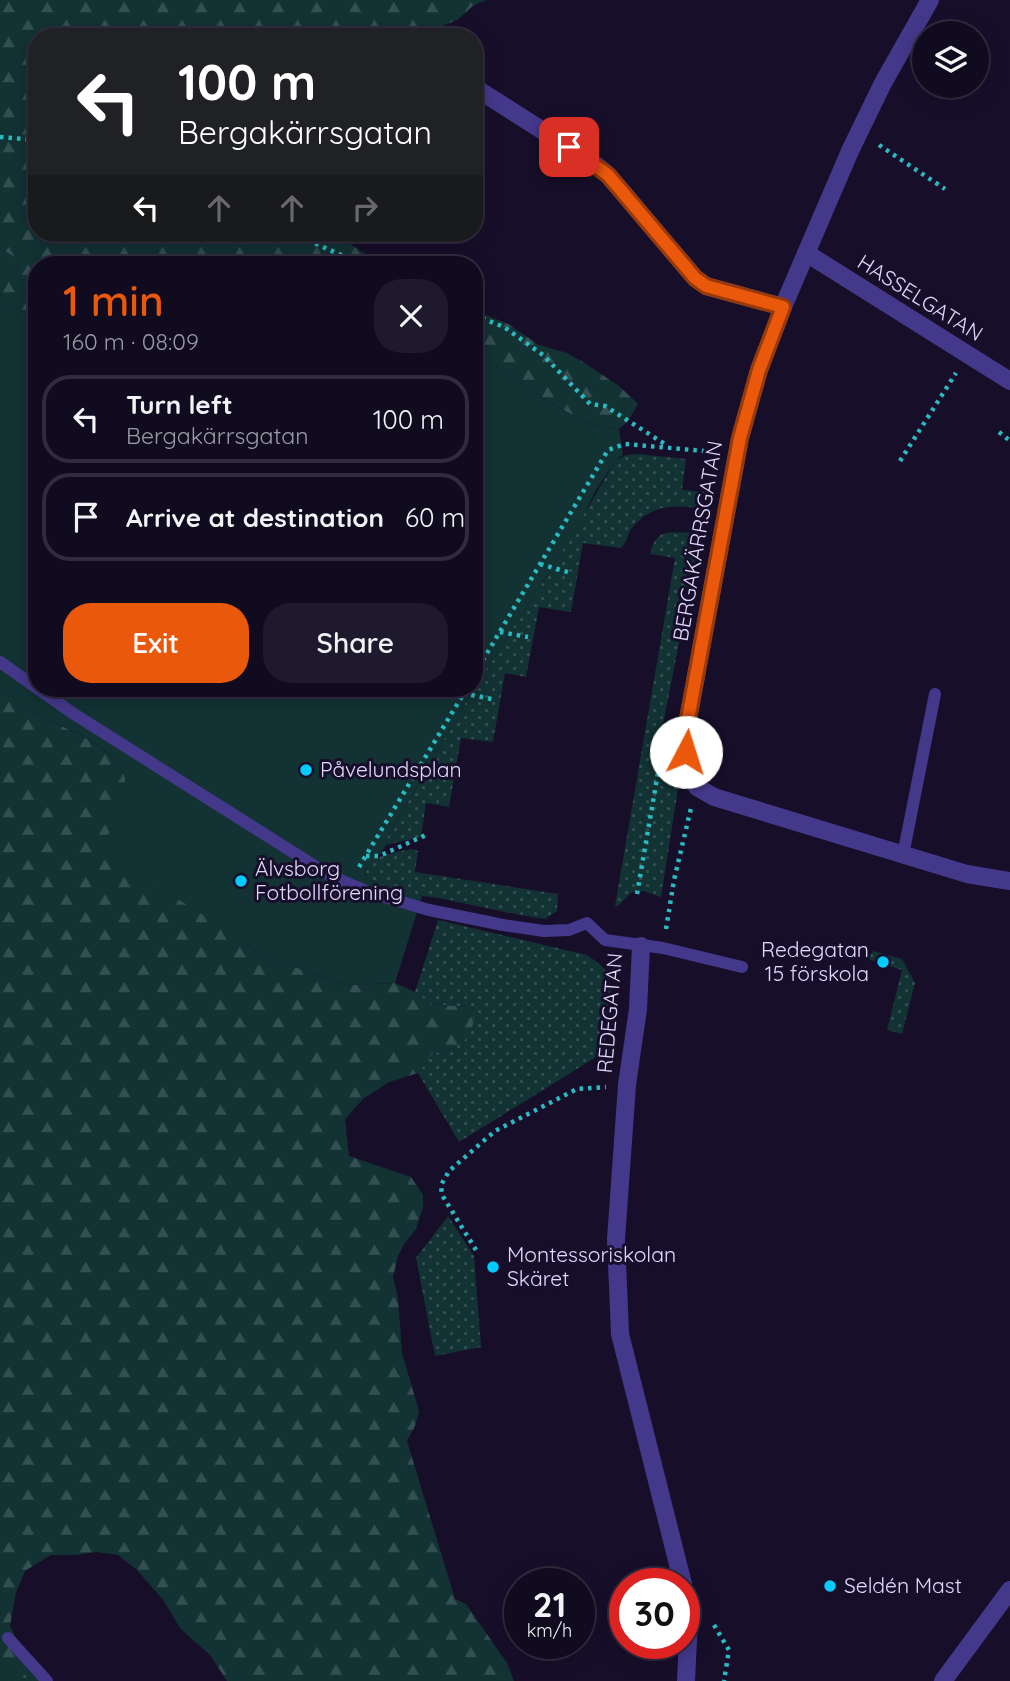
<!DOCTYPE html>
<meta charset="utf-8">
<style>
body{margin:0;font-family:Quicksand,sans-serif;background:#1e192d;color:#f1f3f6;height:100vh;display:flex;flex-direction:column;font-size:26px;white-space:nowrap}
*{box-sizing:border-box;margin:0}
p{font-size:23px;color:#9c9ba5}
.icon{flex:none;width:38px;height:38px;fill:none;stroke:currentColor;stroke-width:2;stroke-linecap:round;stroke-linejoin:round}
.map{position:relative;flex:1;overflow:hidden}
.drawer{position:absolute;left:28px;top:256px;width:455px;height:441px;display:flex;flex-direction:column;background:#110b20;border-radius:28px;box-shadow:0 4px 18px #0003,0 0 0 2px #302b3e}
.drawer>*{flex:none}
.top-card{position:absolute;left:28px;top:28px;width:455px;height:214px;border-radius:28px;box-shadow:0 4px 18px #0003,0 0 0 2px #302b3e;background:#202124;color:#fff;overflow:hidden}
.buttons{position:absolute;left:912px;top:21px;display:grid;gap:14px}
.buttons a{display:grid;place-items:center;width:77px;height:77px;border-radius:50%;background:#110b20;box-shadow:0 4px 18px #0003,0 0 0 2px #302b3e;font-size:35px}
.speed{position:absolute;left:504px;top:1568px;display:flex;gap:14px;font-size:35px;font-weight:700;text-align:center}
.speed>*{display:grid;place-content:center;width:91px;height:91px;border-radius:50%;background:#110b20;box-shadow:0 4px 18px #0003,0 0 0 2px #302b3e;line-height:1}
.speed small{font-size:18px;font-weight:400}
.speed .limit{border:10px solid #d22;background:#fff;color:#111}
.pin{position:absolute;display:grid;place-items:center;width:60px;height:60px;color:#fff;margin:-30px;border-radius:14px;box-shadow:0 4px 10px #0006}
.me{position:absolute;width:77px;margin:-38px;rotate:5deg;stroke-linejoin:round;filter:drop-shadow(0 0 5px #0008)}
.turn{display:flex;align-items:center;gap:24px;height:147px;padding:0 35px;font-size:32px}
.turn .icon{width:91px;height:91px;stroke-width:2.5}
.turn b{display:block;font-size:49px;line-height:60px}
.lanes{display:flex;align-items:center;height:66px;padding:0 35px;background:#0003;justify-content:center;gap:35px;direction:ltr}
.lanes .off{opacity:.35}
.round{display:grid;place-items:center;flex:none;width:74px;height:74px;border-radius:28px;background:#1e192d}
.head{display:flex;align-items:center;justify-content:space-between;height:119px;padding:0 35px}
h1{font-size:42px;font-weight:600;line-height:52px;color:#ea580c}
.button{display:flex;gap:14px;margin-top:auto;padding:14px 35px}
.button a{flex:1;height:80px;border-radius:28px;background:#ea580c;color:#fff;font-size:28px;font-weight:600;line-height:80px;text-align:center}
.button a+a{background:#1e192d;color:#f1f3f6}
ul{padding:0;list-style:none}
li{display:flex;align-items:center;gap:21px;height:88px;margin:0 14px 10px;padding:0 21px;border:4px solid #302b3e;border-radius:28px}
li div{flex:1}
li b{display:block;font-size:26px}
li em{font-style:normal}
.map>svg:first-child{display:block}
.grass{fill:url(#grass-dots)}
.forest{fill:url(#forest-firs)}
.garden{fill:#123234}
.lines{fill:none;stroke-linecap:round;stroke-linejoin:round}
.path{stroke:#2abac1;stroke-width:4.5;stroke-dasharray:3.5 5;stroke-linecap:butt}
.lane{stroke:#44388b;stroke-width:12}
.street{stroke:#44388b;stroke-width:18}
.route-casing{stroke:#983908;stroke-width:18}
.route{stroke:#ea580c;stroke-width:12}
.poi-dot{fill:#04cbff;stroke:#170f2a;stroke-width:2.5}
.labels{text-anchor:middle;stroke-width:6;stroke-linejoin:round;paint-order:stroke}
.street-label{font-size:21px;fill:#e1d8ff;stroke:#170f2a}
.poi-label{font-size:21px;fill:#e1d8ff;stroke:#170f2a;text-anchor:start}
</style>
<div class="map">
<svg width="1010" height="1681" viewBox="0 0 1010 1681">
<defs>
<pattern id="grass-dots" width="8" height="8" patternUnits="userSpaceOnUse" patternTransform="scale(1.75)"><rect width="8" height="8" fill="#123234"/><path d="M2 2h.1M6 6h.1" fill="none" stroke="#344f52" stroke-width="1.8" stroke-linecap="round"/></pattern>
<pattern id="forest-firs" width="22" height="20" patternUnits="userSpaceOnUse" patternTransform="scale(1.75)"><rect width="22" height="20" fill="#123234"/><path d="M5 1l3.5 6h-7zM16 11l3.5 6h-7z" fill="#344f52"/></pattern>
</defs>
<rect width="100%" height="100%" fill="#170f2a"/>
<g class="grass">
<path d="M637,454L686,459L682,490L705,492L703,520L654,771L660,776L665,762L678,789L661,897L643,891L632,892L618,906H615L675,558L650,554C657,524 674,535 696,532L700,509C675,503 649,506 632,528C627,535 627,542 621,548L583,543L571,612L539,607L526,677L505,673L493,742L461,738L449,807L426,803L421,837L386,845L387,838L478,681L547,576L616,460L626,455Z"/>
<path d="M411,849L418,851L415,872L558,894L557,911L545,919C511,914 477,906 444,899C419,895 386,893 366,877C362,855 396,853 411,849Z"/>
<path d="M438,920L587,955C593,960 601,964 605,970C618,991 608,1032 601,1054L459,1142L418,1073L432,1054L454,1048L468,1007L430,1004L415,992Z"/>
<path d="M873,951L902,959L915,983L902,1034L887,1030L902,970L868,959Z"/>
<path d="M448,1216L474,1256L481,1347L435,1356L416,1258Z"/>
<path d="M24,1661L40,1681H11Z"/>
</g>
<g class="forest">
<path d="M0,0H486L474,5L457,20L416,37H37V233H338L350,244L382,264H37V329L0,308V296L20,261L0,248Z"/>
<path d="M474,310L508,324L539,345L567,353L583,362L619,386L638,404L629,419L619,429C578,431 512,372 474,353Z"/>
<path d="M0,684C10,694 20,706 33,712C61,728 126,747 126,786C127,807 111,828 103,846L233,933L262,955L345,985L395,983L415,992L430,1004L468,1007L474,1020L470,1036L454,1048L432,1054L418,1073L389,1082L363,1099L345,1119L349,1156L411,1177L423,1195V1207L416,1229L404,1244L398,1256L393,1277L398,1298L402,1353L419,1411L415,1426L407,1441L455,1599L466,1604L507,1663L514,1681H227L210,1655L180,1628L164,1601L137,1570L118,1555L96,1552L75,1555H51L25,1571L16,1592L10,1626L21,1648L24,1661L11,1681H0Z"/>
</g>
<g class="garden">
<path d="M0,248L20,261L0,296Z"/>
<path d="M0,308L37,329V688H474L387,838L386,845L378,857L368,865L365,870L366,877L373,882L422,896L395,983L345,985L262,955L233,933L107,856L102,847C111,828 126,807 126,786C126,747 62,728 33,712C20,706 10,694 0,684Z"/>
<path d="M474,353C512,372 578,431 619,429L623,455L616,460L596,490L581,520L547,576L474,688Z"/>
</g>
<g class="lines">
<g class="path">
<path d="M0,137L37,140"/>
<path d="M879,145L945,189"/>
<path d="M292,233L361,264"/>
<path d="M474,315L504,327L543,355L590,404L605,406L668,446"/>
<path d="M999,432L1010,441"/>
<path d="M900,461L956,373"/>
<path d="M540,564L571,573"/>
<path d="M500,632L528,637"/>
<path d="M474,675L608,450L625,444L715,452"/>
<path d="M463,693L496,700"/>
<path d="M420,768H437"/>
<path d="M366,856H379L426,835"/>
<path d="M359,867L467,688"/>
<path d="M637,894L660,761"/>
<path d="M666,929L674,880L691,808"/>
<path d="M476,1250L442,1195L441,1185L449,1171L495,1131L577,1089L606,1087"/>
<path d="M714,1625L729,1650L724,1681"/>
</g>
<g class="lane">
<path d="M0,662L74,714L329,875L368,892L429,910L503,925L544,931L569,930L587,923L605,940L663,948L742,967"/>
<path d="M903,855L935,694"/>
<path d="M8,1638L47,1681"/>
</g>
<g class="street">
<path d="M930,0L883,83L850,151L783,307L759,370L740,438L686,730V752L697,787L714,797L967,874L1010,881"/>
<path d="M474,87L592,162L608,175L695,278L706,286L783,307"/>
<path d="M806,253L1010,381"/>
<path d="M641,946L638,1009L627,1085L616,1239L620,1334L683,1584"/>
<path d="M684,1592L689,1619L686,1681"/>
<path d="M943,1681L1010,1590"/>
</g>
</g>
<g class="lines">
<defs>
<path id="route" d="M569,147L608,175L695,278L706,286L783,307L759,370L740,438L686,730V752"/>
</defs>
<use href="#route" class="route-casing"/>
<use href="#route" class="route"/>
</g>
<g class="poi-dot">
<circle cx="306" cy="770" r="7"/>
<circle cx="241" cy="881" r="7"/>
<circle cx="883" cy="962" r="7"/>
<circle cx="493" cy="1267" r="7"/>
<circle cx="830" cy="1586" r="7"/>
</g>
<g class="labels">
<g class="street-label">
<text transform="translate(920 298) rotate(32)" y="7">HASSELGATAN</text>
<text transform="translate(698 541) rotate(-80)" y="7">BERGAKÄRRSGATAN</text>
<text transform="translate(610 1013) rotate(-85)" y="7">REDEGATAN</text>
</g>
<g class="poi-label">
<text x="320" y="777">Påvelundsplan</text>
<text x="255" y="876">Älvsborg<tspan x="255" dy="24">Fotbollförening</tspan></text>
<text x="869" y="957" text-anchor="end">Redegatan<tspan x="869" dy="24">15 förskola</tspan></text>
<text x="507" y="1262">Montessoriskolan<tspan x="507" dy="24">Skäret</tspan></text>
<text x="844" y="1593">Seldén Mast</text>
</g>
</g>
</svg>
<div class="buttons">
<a><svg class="icon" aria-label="layers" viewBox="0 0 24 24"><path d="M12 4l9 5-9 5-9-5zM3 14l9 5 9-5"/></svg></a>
</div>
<div class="speed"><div>21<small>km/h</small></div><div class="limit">30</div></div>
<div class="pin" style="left:569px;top:147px;background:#d93025"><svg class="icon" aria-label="arrive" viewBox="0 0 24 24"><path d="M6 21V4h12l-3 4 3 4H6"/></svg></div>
<svg class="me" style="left:686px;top:752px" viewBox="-20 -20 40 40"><circle r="19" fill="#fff"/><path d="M0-13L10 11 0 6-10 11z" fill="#ea580c"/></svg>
<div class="top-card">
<div class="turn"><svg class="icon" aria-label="left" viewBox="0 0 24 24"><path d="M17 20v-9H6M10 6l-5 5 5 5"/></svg><div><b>100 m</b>Bergakärrsgatan</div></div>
<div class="lanes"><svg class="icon" aria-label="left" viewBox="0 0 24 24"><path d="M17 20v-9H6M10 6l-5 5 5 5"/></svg><svg class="icon off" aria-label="ahead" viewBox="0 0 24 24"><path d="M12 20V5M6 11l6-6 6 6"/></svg><svg class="icon off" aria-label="ahead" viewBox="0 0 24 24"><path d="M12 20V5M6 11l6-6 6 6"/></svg><svg class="icon off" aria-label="right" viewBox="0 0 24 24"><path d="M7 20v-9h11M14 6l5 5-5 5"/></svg></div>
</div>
<section class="drawer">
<div class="head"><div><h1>1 min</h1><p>160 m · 08:09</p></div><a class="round"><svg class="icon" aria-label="close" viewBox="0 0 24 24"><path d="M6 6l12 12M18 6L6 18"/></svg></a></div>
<ul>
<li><svg class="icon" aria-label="left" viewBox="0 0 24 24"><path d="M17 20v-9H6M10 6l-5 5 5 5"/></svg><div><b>Turn left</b><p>Bergakärrsgatan</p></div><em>100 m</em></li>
<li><svg class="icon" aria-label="arrive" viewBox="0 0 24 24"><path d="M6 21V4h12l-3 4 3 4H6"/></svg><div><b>Arrive at destination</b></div><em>60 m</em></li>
</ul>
<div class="button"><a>Exit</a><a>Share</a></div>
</section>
</div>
